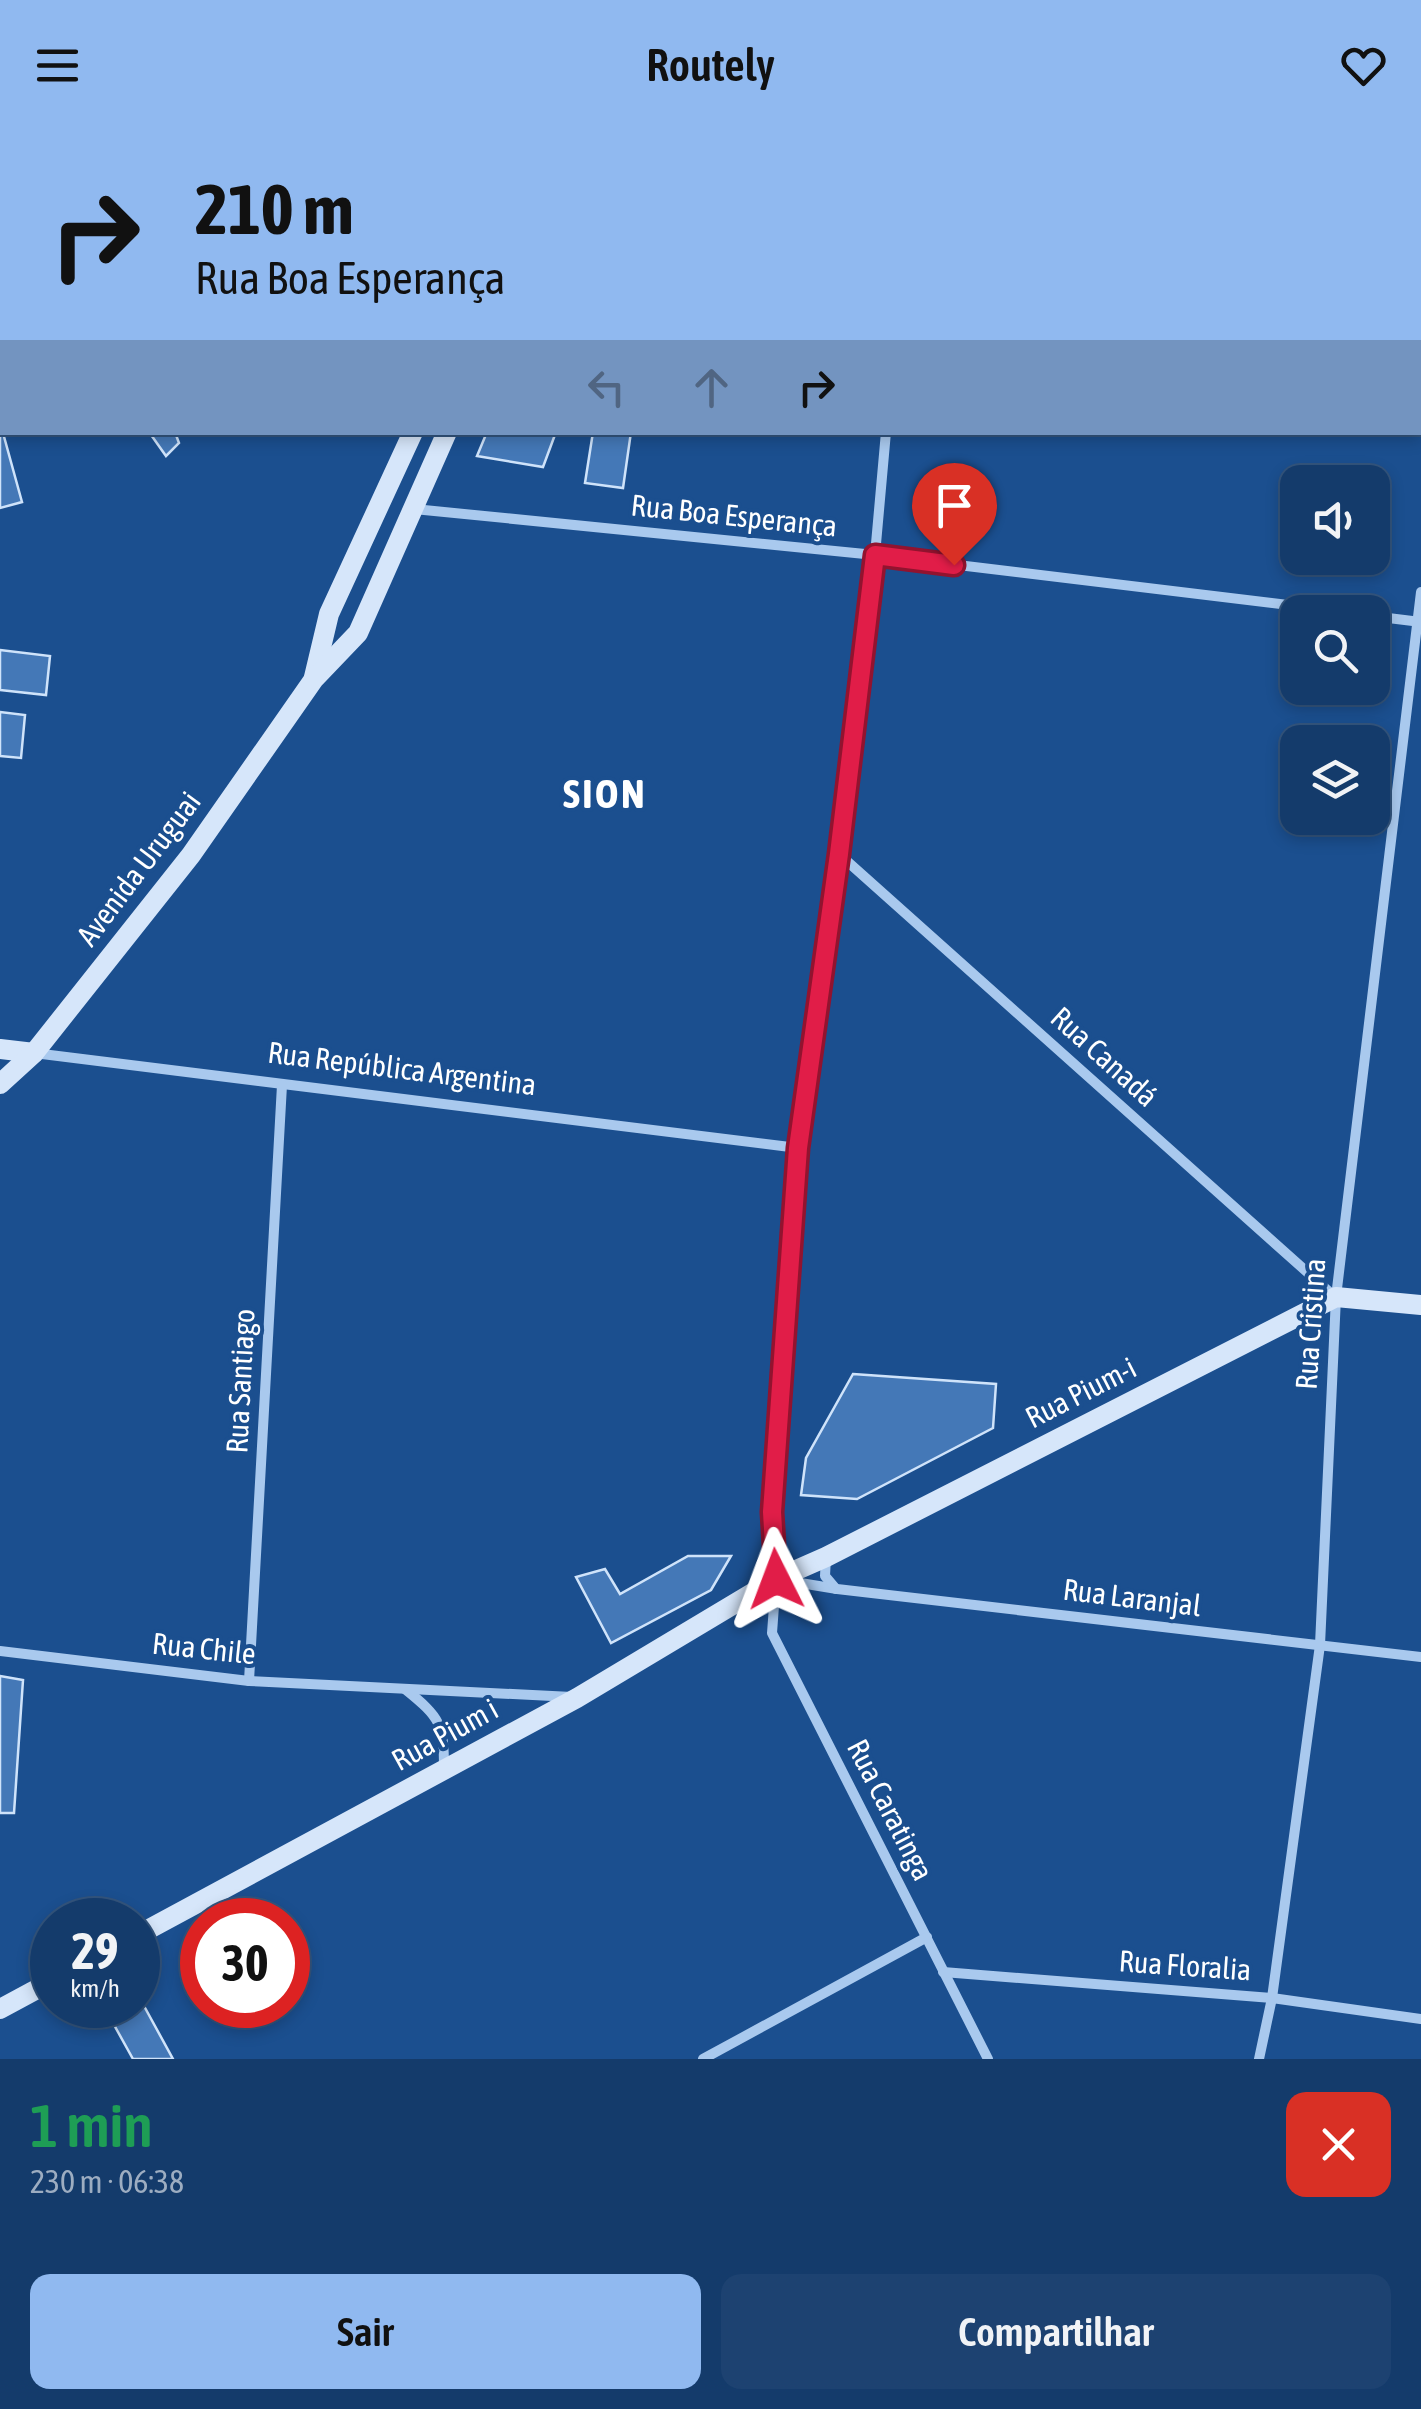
<!DOCTYPE html>
<html lang="pt">
<meta charset="utf-8">
<style>
body{margin:0;font-family:"Asap Condensed",sans-serif;background:#1d4271;color:#f1f3f6;height:100vh;display:flex;flex-direction:column;font-size:38px;white-space:nowrap}
*{box-sizing:border-box;margin:0}
p{font-size:32px;color:#9dadc1}
.icon{flex:none;width:55px;height:55px;fill:none;stroke:currentColor;stroke-width:2;stroke-linecap:round;stroke-linejoin:round}
.map{position:relative;height:1929px;overflow:hidden}
.panel{display:flex;flex-direction:column;background:#143b6b;flex:1}
.panel>*{flex:none}
.banner{position:absolute;left:0px;top:0px;width:1422px;height:305px;box-shadow:0 5px 15px #0003,0 0 0 2px #33557e;background:#90b9f0;color:#111;overflow:hidden}
.controls{position:absolute;left:1280px;top:335px;display:grid;gap:20px}
.controls a{display:grid;place-items:center;width:110px;height:110px;border-radius:20px;background:#143b6b;box-shadow:0 5px 15px #0003,0 0 0 2px #33557e;font-size:50px}
.speed{position:absolute;left:30px;top:1768px;display:flex;gap:20px;font-size:50px;font-weight:700;text-align:center}
.speed>*{display:grid;place-content:center;width:130px;height:130px;border-radius:50%;background:#143b6b;box-shadow:0 5px 15px #0003,0 0 0 2px #33557e;line-height:1}
.speed small{font-size:25px;font-weight:400}
.speed .limit{border:15px solid #d22;background:#fff;color:#111}
.pin{position:absolute;display:grid;place-items:center;width:85px;height:85px;color:#fff;margin:-102px -42px;border-radius:50% 50% 50% 0;rotate:-45deg;box-shadow:0 0 10px #0007}
.pin .icon{rotate:45deg}
.me{position:absolute;width:110px;margin:-55px;rotate:357deg;stroke-linejoin:round;filter:drop-shadow(0 0 8px #0008)}
.turn{display:flex;align-items:center;gap:35px;height:210px;padding:0 30px;font-size:45px}
.turn .icon{width:130px;height:130px;stroke-width:2.5}
.turn b{display:block;font-size:70px;line-height:85px}
.lanes{display:flex;align-items:center;height:95px;padding:0 30px;background:#0003;justify-content:center;gap:50px;direction:ltr}
.lanes .off{opacity:.35}
.round{display:grid;place-items:center;flex:none;width:105px;height:105px;border-radius:20px;background:#1d4271}
.summary{display:flex;align-items:center;justify-content:space-between;height:170px;padding:0 30px}
h1{font-size:60px;font-weight:600;line-height:75px;color:#1e9e55}
.cta{display:flex;gap:20px;margin-top:auto;padding:20px 30px}
.cta a{flex:1;height:115px;border-radius:20px;background:#90b9f0;color:#111;font-size:40px;font-weight:600;line-height:115px;text-align:center}
.cta a+a{background:#1d4271;color:#f1f3f6}
header{display:flex;justify-content:space-between;align-items:center;height:130px;padding:0 30px;background:#90b9f0;color:#111;font-size:45px;font-weight:600}
.map>svg:first-child{display:block}
.building{fill:#4478b7;stroke:#cfe3fa;stroke-width:2.5}
.lines{fill:none;stroke-linecap:round;stroke-linejoin:round}
.street{stroke:#a9c9ee;stroke-width:10}
.secondary{stroke:#d6e6fa;stroke-width:20}
.route-casing{stroke:#92132f;stroke-width:25}
.route{stroke:#e11d48;stroke-width:18}
.labels{text-anchor:middle;stroke-width:8;stroke-linejoin:round;paint-order:stroke}
.street-label{font-size:30px;fill:#fff;stroke:#1b4f8f}
.district-label{font-size:40px;font-weight:bold;letter-spacing:2.5px;fill:#fff;stroke:#1b4f8f}
</style>
<header><svg class="icon" aria-label="menu" viewBox="0 0 24 24"><path d="M4 6h16M4 12h16M4 18h16"/></svg>Routely<svg class="icon" aria-label="heart" viewBox="0 0 24 24"><path d="M12 20l-8-8c-3-5 5-10 8-4 3-6 11-1 8 4z"/></svg></header>
<div class="map">
<svg width="1421" height="1929" viewBox="0 0 1421 1929">
<rect width="100%" height="100%" fill="#1b4f8f"/>
<g class="building">
<path d="M227,0H283L285,2H229Z"/>
<path d="M0,292L22,372L0,378Z"/>
<path d="M149,302H181L176,305L179,313L166,326Z"/>
<path d="M487,302H556L543,337L477,326Z"/>
<path d="M593,302H631L623,358L585,353Z"/>
<path d="M0,520L50,526L46,565L0,560Z"/>
<path d="M0,582L25,585L21,628L0,626Z"/>
<path d="M853,1244L996,1254L993,1298L857,1369L801,1365L806,1328Z"/>
<path d="M688,1426H731L711,1460L611,1513L576,1447L605,1439L620,1464Z"/>
<path d="M0,1546L23,1550L14,1683H0Z"/>
<path d="M138,1865L173,1929H133L103,1875H138Z"/>
</g>
<g class="lines">
<g class="street">
<path d="M918,2V0"/>
<path d="M1162,2L1166,0"/>
<path d="M886,302L875,425L839,724L798,1018L772,1382L776,1449L772,1503L988,1929"/>
<path d="M414,379L875,425L1346,482"/>
<path d="M1372,486L1421,492"/>
<path d="M839,724L1335,1167"/>
<path d="M34,923L798,1018"/>
<path d="M826,1427L825,1446L836,1459"/>
<path d="M782,1450L837,1459L1421,1527"/>
<path d="M0,1521L249,1551L572,1567"/>
<path d="M249,1551L282,955"/>
<path d="M405,1559C441,1588 444,1594 444,1640"/>
<path d="M943,1842L1272,1868L1421,1889"/>
<path d="M703,1929L927,1807"/>
<path d="M1259,1929L1272,1868L1320,1515L1336,1167L1421,462"/>
</g>
<g class="secondary">
<path d="M537,2L538,0"/>
<path d="M577,2L578,0"/>
<path d="M0,218L2,217"/>
<path d="M314,547L329,484L413,302"/>
<path d="M0,919L34,923"/>
<path d="M0,954L34,923L191,725L314,549L358,503L447,302"/>
<path d="M138,1805L577,1568L776,1449L826,1427L1336,1167L1421,1175"/>
<path d="M0,1879L52,1851"/>
</g>
</g>
<g class="lines">
<defs>
<path id="route" d="M776,1449L772,1382L798,1018L839,724L875,425L954,435"/>
</defs>
<use href="#route" class="route-casing"/>
<use href="#route" class="route"/>
</g>
<g class="labels">
<g class="street-label">
<text transform="translate(734 386) rotate(6)" y="10">Rua Boa Esperança</text>
<text transform="translate(139 739) rotate(-53)" y="10">Avenida Uruguai</text>
<text transform="translate(1104 927) rotate(42)" y="10">Rua Canadá</text>
<text transform="translate(402 939) rotate(7)" y="10">Rua República Argentina</text>
<text transform="translate(1311 1194) rotate(-86)" y="10">Rua Cristina</text>
<text transform="translate(241 1251) rotate(-87)" y="10">Rua Santiago</text>
<text transform="translate(1081 1263) rotate(-27)" y="10">Rua Pium-i</text>
<text transform="translate(1132 1468) rotate(7)" y="10">Rua Laranjal</text>
<text transform="translate(204 1519) rotate(6)" y="10">Rua Chile</text>
<text transform="translate(445 1605) rotate(-29)" y="10">Rua Pium i</text>
<text transform="translate(890 1680) rotate(63)" y="10">Rua Caratinga</text>
<text transform="translate(1185 1836) rotate(4)" y="10">Rua Floralia</text>
</g>
<g class="district-label">
<text x="605" y="678">SION</text>
</g>
</g>
</svg>
<div class="controls">
<a><svg class="icon" aria-label="sound" viewBox="0 0 24 24"><path d="M4 9h4l5-4v14l-5-4H4zM17 9q2 3 0 6"/></svg></a>
<a><svg class="icon" aria-label="search" viewBox="0 0 24 24"><circle cx="10" cy="10" r="6"/><path d="M15 15l6 6"/></svg></a>
<a><svg class="icon" aria-label="layers" viewBox="0 0 24 24"><path d="M12 4l9 5-9 5-9-5zM3 14l9 5 9-5"/></svg></a>
</div>
<div class="speed"><div>29<small>km/h</small></div><div class="limit">30</div></div>
<div class="pin" style="left:954px;top:435px;background:#d93025"><svg class="icon" aria-label="arrive" viewBox="0 0 24 24"><path d="M6 21V4h12l-3 4 3 4H6"/></svg></div>
<svg class="me" style="left:776px;top:1449px" viewBox="-20 -20 40 40"><path d="M0-17L14 15 0 8-14 15z" fill="#e11d48" stroke="#fff" stroke-width="4"/></svg>
<div class="banner">
<div class="turn"><svg class="icon" aria-label="right" viewBox="0 0 24 24"><path d="M7 20v-9h11M14 6l5 5-5 5"/></svg><div><b>210 m</b>Rua Boa Esperança</div></div>
<div class="lanes"><svg class="icon off" aria-label="left" viewBox="0 0 24 24"><path d="M17 20v-9H6M10 6l-5 5 5 5"/></svg><svg class="icon off" aria-label="ahead" viewBox="0 0 24 24"><path d="M12 20V5M6 11l6-6 6 6"/></svg><svg class="icon" aria-label="right" viewBox="0 0 24 24"><path d="M7 20v-9h11M14 6l5 5-5 5"/></svg></div>
</div>
</div>
<section class="panel">
<div class="summary"><div><h1>1 min</h1><p>230 m · 06:38</p></div><a class="round" style="background:#d93025;color:#fff"><svg class="icon" aria-label="close" viewBox="0 0 24 24"><path d="M6 6l12 12M18 6L6 18"/></svg></a></div>
<div class="cta"><a>Sair</a><a>Compartilhar</a></div>
</section>
